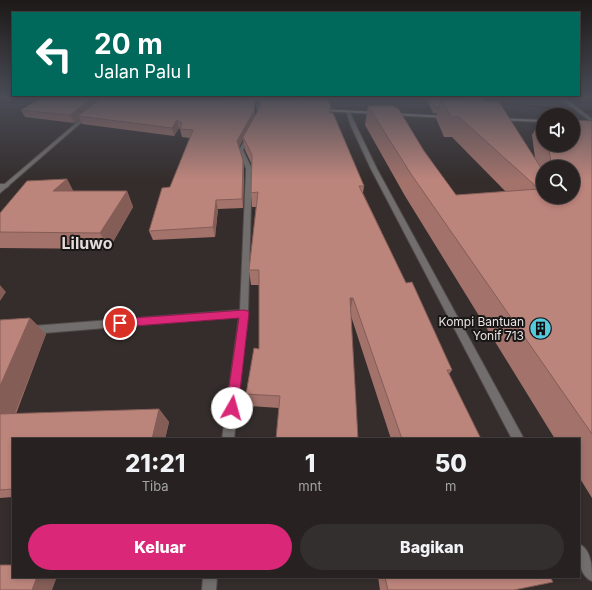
<!DOCTYPE html>
<html lang="id">
<style>
body{margin:0;font-family:Inter,sans-serif;background:#332f2e;color:#f1f3f6;height:100vh;display:flex;flex-direction:column;font-size:15px;white-space:nowrap}
*{box-sizing:border-box;margin:0}
p{font-size:13px;color:#a4a4a5}
.icon{flex:none;width:22px;height:22px;fill:none;stroke:currentColor;stroke-width:2;stroke-linecap:round;stroke-linejoin:round}
.map{position:relative;flex:1;overflow:hidden}
.sheet{position:absolute;left:12px;top:438px;width:568px;height:140px;display:flex;flex-direction:column;background:#272221;border-radius:0px;box-shadow:0 2px 6px #0003,0 0 0 1px #433f3f}
.sheet>*{flex:none}
.guide{position:absolute;left:12px;top:12px;width:568px;height:84px;border-radius:0px;box-shadow:0 2px 6px #0003,0 0 0 1px #433f3f;background:#00695c;color:#fff;overflow:hidden}
.controls{position:absolute;left:536px;top:108px;display:grid;gap:8px}
.controls a{display:grid;place-items:center;width:44px;height:44px;border-radius:50%;background:#272221;box-shadow:0 2px 6px #0003,0 0 0 1px #433f3f;font-size:20px}
.pin{position:absolute;display:grid;place-items:center;width:34px;height:34px;color:#fff;margin:-17px;border:2px solid #fff;border-radius:50%;box-shadow:0 1px 4px #0007}
.me{position:absolute;width:44px;margin:-22px;rotate:7deg;stroke-linejoin:round;filter:drop-shadow(0 0 3px #0008)}
.turn{display:flex;align-items:center;gap:14px;height:84px;padding:0 16px;font-size:18px}
.turn .icon{width:52px;height:52px;stroke-width:2.5}
.turn b{display:block;font-size:28px;line-height:34px}
.eta{display:flex;justify-content:space-evenly;align-items:center;height:68px;text-align:center}
.eta b{font-size:24px;font-weight:800;line-height:28px}
.primary-button{display:flex;gap:8px;margin-top:auto;padding:8px 16px}
.primary-button a{flex:1;height:46px;border-radius:24px;background:#db2777;color:#fff;font-size:16px;font-weight:800;line-height:46px;text-align:center}
.primary-button a+a{background:#332f2e;color:#f1f3f6}
.map>svg:first-child{display:block}
.lines{fill:none;stroke-linecap:round;stroke-linejoin:round}
.stream{fill:#370d07;fill-rule:evenodd}
.lane-casing{stroke:#514a49;stroke-width:2}
.street-casing{stroke:#514a49;stroke-width:2}
.secondary-casing{stroke:#514a49;stroke-width:2}
.lane{fill:#716e6d;fill-rule:evenodd}
.street{fill:#716e6d;fill-rule:evenodd}
.secondary{fill:#969190;fill-rule:evenodd}
.wall{fill:#a2726b;fill-rule:evenodd}
.shaded-wall{fill:#845d57}
.building{fill:#bc857c;stroke:#845d57}
.route{fill:#db2777;stroke:#8e194d}
.labels{text-anchor:middle;stroke-width:4;stroke-linejoin:round;paint-order:stroke}
.poi-label{font-size:12px;fill:#e9e4e4;stroke:#191616;text-anchor:end}
.district-label{font-size:16px;font-weight:bold;fill:#e4dcda;stroke:#191616}
</style>
<div class="map">
<svg width="592" height="590" viewBox="0 0 592 590">
<rect width="100%" height="100%" fill="#342d2c"/>
<g class="lines">
<g class="stream">
<path d="M390,97H414L439,100L437,101Z"/>
<path d="M488,101L592,111V113L487,103Z"/>
</g>
<defs>
<path id="lane" d="M0,184H6L9,186L6,188H0Z"/>
<g id="street">
<path d="M558,97H563L592,119V122Z"/>
<path d="M259,104L261,105L262,116L258,121L256,120L258,116L257,105Z"/>
<path d="M346,110L349,111L377,169L524,439H512L371,169L351,126Z"/>
<path d="M88,113L91,114L0,193V188Z"/>
<path d="M248,134L252,135L243,150L252,169L248,313L234,439H222L239,317L32,334L29,333L28,330L29,327L32,326L240,310L246,169L239,150Z"/>
<path d="M579,544C592,550 592,568 592,581C578,575 579,557 579,544Z"/>
<path d="M203,577H217L216,590H202Z"/>
</g>
<g id="secondary">
<path d="M321,109L378,112L380,113L378,114L320,111Z"/>
<path d="M391,113L447,116L449,117L447,118L390,115L389,114Z"/>
<path d="M497,118L543,120V122L499,120H497Z"/>
</g>
</defs>
<use href="#lane" class="lane-casing"/>
<use href="#street" class="street-casing"/>
<use href="#secondary" class="secondary-casing"/>
<use href="#lane" class="lane"/>
<use href="#street" class="street"/>
<use href="#secondary" class="secondary"/>
</g>
<g class="wall">
<path d="M44,97H239V98H243V97H325L331,113L364,186L363,193L406,283L452,370L449,374L481,439H391L350,313L279,408L249,406L246,394L259,349V285H251L249,270L256,207H252L251,193L252,165L245,150L243,139L239,147L243,160L244,169L243,208L218,209L215,237L153,240L149,231L170,187L190,138L182,137L180,129L179,128L174,136L82,124L80,119L74,123L25,117L21,110ZM255,102H261L260,107L255,117Z"/>
<path d="M426,97H459L461,100H463L461,97H483L485,101L535,158L532,135L543,116V145H573L576,121H592V498L579,477V439H555L405,196L365,125L368,106L424,151L456,195L506,192L452,137H444L436,118L437,113H433ZM543,167H573V197H543Z"/>
<path d="M67,179L73,191H127L133,207L109,249L0,248V213Z"/>
<path d="M30,318L46,334L16,414L159,409L169,422L165,439H13V497L0,498V320Z"/>
<path d="M378,577H550L514,590H380Z"/>
</g>
<g class="shaded-wall">
<path d="M94,97H106L78,116L80,119L74,123L70,115Z"/>
<path d="M255,99V119L243,137V139L238,149L237,141Z"/>
<path d="M177,120L179,128L174,136L172,128Z"/>
<path d="M243,160L244,169L243,208L242,199Z"/>
<path d="M67,179L75,194L53,191Z"/>
<path d="M127,191L133,207L109,249L100,233Z"/>
<path d="M216,200L218,209L215,237L213,227Z"/>
<path d="M0,285L6,292L0,301Z"/>
<path d="M350,298H353L350,312Z"/>
<path d="M30,318L46,334L14,416L0,419V386Z"/>
<path d="M159,409L169,422L165,439H152Z"/>
<path d="M37,577H57L52,590H32Z"/>
</g>
<g class="building">
<path d="M44,97H94L70,115L21,110Z"/>
<path d="M103,97H227L255,99L254,111L237,141L243,160L242,199L216,200L213,227L149,231L162,188L170,187L193,130L180,129L182,123L177,120L172,128L78,116Z"/>
<path d="M261,97H290L328,100L331,107L329,113H333L364,186H359L406,283L412,282L452,370H447L481,439H402L353,298H350L358,439H276L280,396L246,394L254,348L259,349V270H249L258,192L251,193L252,155L243,137L260,107Z"/>
<path d="M296,97H325L326,99Z"/>
<path d="M430,97H459L461,100L441,99L439,108L435,107Z"/>
<path d="M466,97H483L485,101H468Z"/>
<path d="M441,99L499,102L543,171V197H573V167H552L548,145H573V120L592,121V434L411,174L368,106H394L396,108H398L424,151L456,195L539,189L459,117H451Z"/>
<path d="M67,179L53,191H127L100,233L0,232V213L27,181Z"/>
<path d="M30,318L0,386V320Z"/>
<path d="M159,409L152,439H13V489L0,490V414Z"/>
<path d="M0,565H13V577H37L32,590H0Z"/>
<path d="M385,577H550L553,582L514,590H388Z"/>
</g>
<linearGradient id="sky" x2="0" y2="1"><stop stop-color="#1d1918"/><stop offset="0.54" stop-color="#4a4c56"/><stop offset="1" stop-color="#4a4c56" stop-opacity="0"/></linearGradient>
<rect width="592" height="180" fill="url(#sky)"/>
<path class="route" d="M244,310L248,311L249,313L238,408L236,412L232,413L228,412L226,408L239,318L120,327L117,326L116,323L117,320L120,319Z"/>
<defs>
<symbol id="building-disc" viewBox="-11 -11 22 22"><circle r="9.5" fill="#54cade" stroke="#191616"/><path d="M-4-6H4V6H1V3H-1V6H-4ZM-2.5-4.3h1.7v1.8h-1.7ZM.8-4.3h1.7v1.8H.8ZM-2.5-1h1.7V.8h-1.7ZM.8-1h1.7V.8H.8Z" fill="#111"/></symbol>
</defs>
<g fill-rule="evenodd">
<use href="#building-disc" x="528" y="316" width="25" height="25"/>
</g>
<g class="labels">
<g class="poi-label">
<text x="524" y="326">Kompi Bantuan<tspan x="524" dy="14">Yonif 713</tspan></text>
</g>
<g class="district-label">
<text x="87" y="249">Liluwo</text>
</g>
</g>
</svg>
<div class="controls">
<a><svg class="icon" aria-label="sound" viewBox="0 0 24 24"><path d="M4 9h4l5-4v14l-5-4H4zM17 9q2 3 0 6"/></svg></a>
<a><svg class="icon" aria-label="search" viewBox="0 0 24 24"><circle cx="10" cy="10" r="6"/><path d="M15 15l6 6"/></svg></a>
</div>
<div class="pin" style="left:120px;top:323px;background:#d93025"><svg class="icon" aria-label="arrive" viewBox="0 0 24 24"><path d="M6 21V4h12l-3 4 3 4H6"/></svg></div>
<svg class="me" style="left:232px;top:408px" viewBox="-20 -20 40 40"><circle r="19" fill="#fff"/><path d="M0-13L10 11 0 6-10 11z" fill="#db2777"/></svg>
<div class="guide">
<div class="turn"><svg class="icon" aria-label="left" viewBox="0 0 24 24"><path d="M17 20v-9H6M10 6l-5 5 5 5"/></svg><div><b>20 m</b>Jalan Palu I</div></div>
</div>
<section class="sheet">
<div class="eta">
<div><b>21:21</b><p>Tiba</p></div>
<div><b>1</b><p>mnt</p></div>
<div><b>50</b><p>m</p></div>
</div>
<div class="primary-button"><a>Keluar</a><a>Bagikan</a></div>
</section>
</div>
